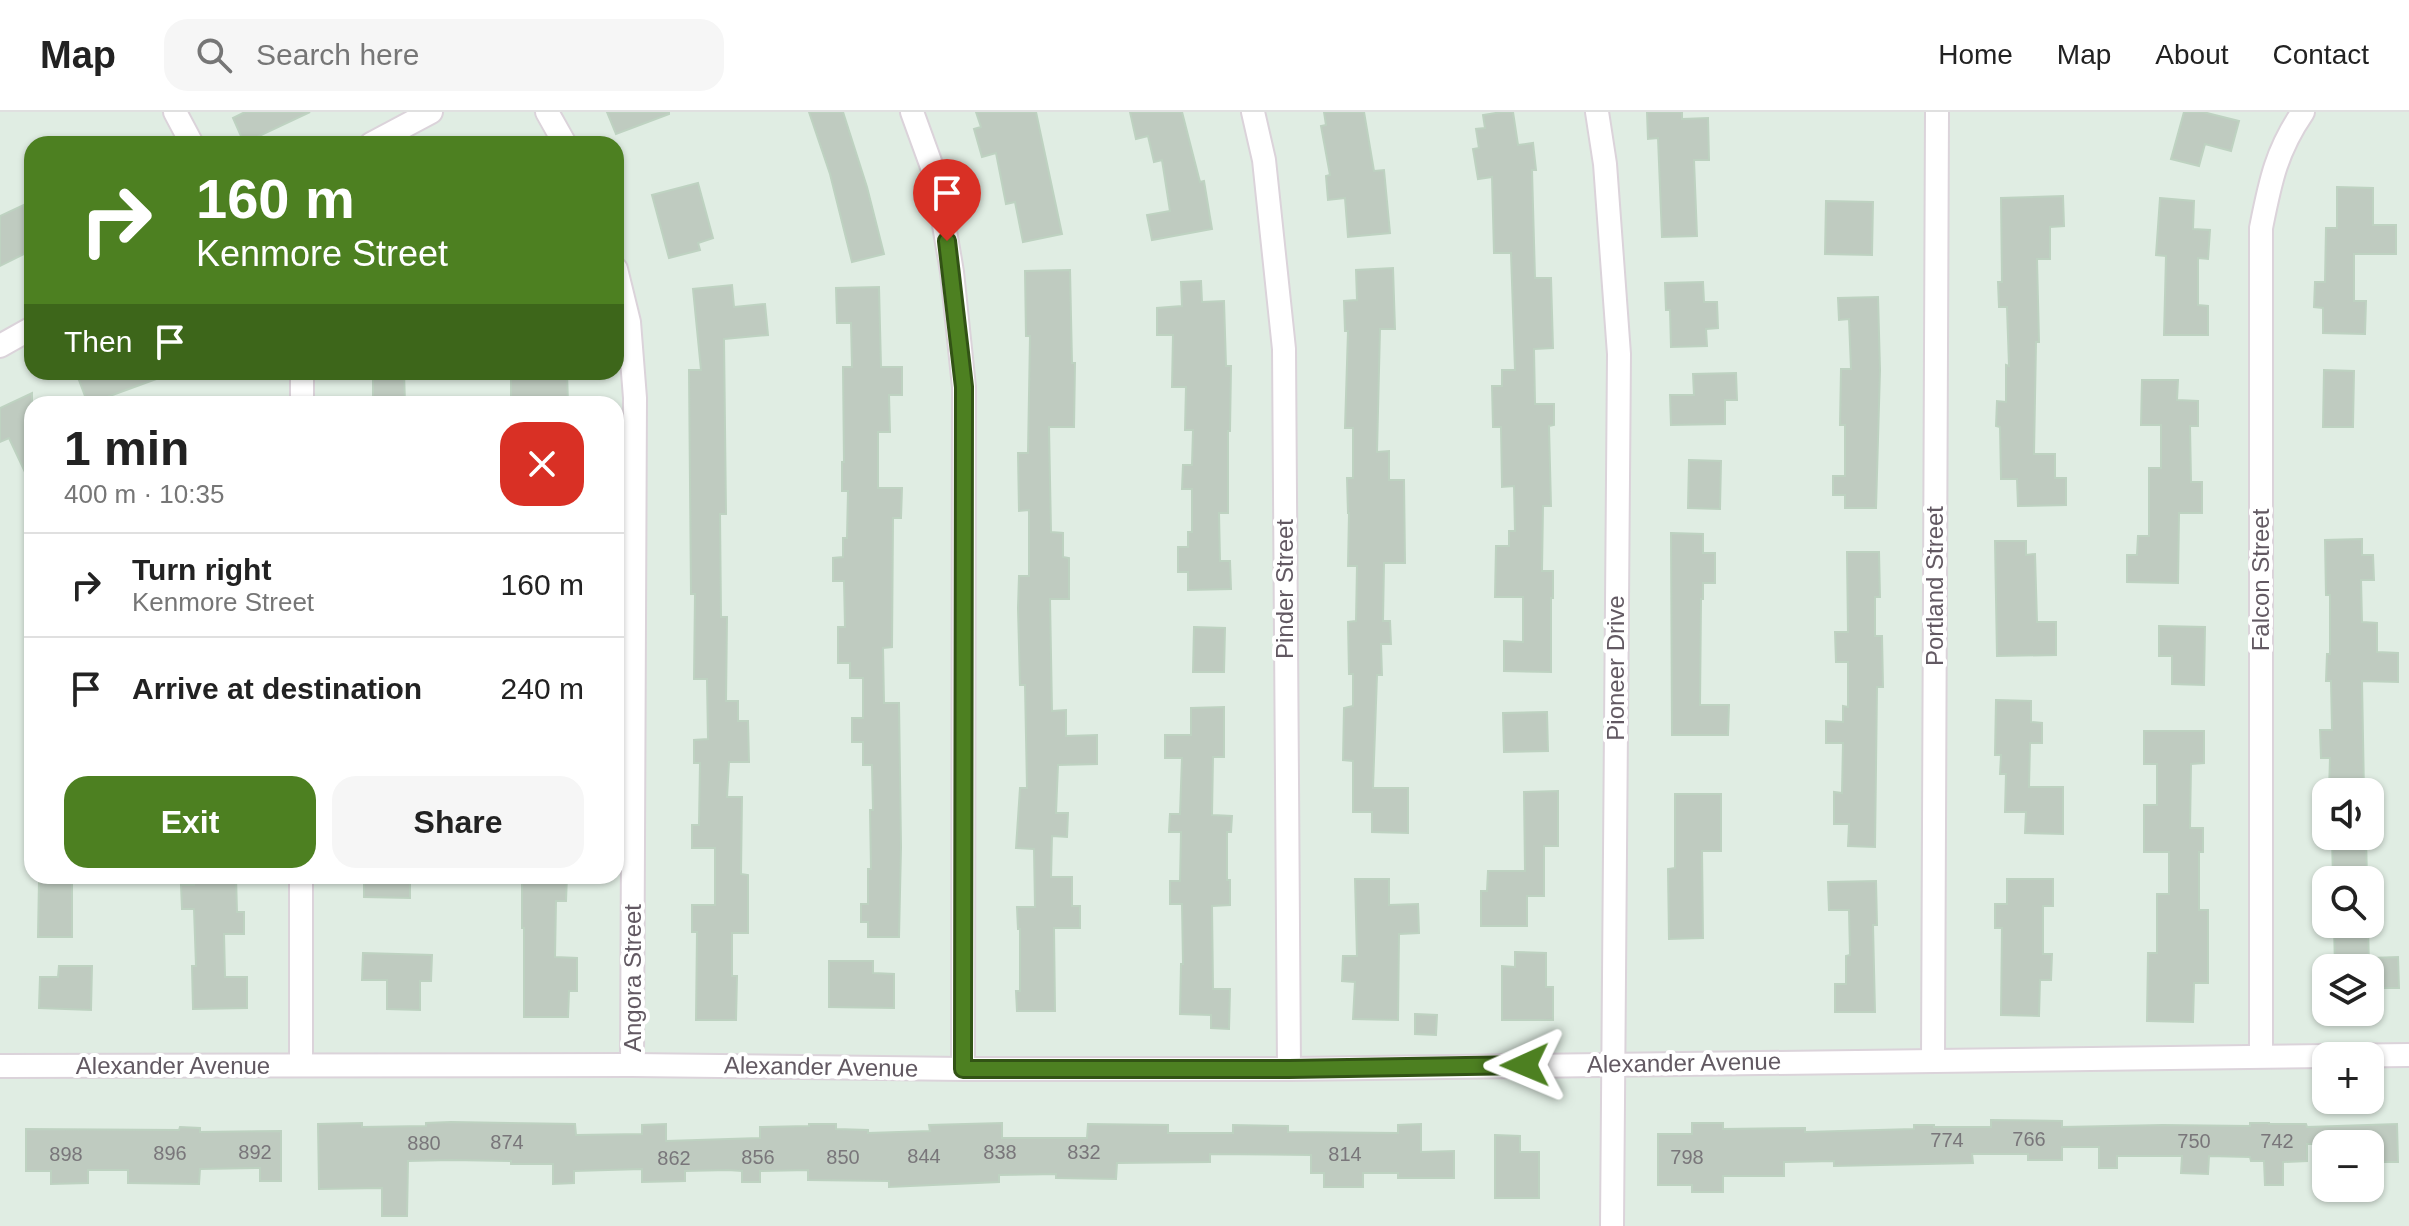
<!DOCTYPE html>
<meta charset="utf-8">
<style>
body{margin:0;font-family:Helvetica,sans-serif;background:#f6f6f6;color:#222;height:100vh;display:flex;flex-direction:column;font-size:30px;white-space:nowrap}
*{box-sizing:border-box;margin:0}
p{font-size:26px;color:#767676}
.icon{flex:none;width:44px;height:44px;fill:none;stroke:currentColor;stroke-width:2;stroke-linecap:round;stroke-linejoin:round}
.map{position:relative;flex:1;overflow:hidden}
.details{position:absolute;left:24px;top:284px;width:600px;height:488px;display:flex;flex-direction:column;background:#fff;border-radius:24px;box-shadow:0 2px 6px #0004}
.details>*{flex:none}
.guide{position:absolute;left:24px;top:24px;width:600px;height:244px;border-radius:24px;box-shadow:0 2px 6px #0004;background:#4d8021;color:#fff;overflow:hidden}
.tools{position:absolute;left:2312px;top:666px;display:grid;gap:16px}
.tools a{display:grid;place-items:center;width:72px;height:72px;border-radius:16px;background:#fff;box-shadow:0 2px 6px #0004;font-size:40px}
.pin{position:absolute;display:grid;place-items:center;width:68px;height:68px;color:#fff;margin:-82px -34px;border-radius:50% 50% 50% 0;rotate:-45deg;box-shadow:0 0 8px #0007}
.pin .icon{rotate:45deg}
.me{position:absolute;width:88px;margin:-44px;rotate:269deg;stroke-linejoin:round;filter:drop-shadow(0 0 6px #0008)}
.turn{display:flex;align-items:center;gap:28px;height:168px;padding:0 40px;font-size:36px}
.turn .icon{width:104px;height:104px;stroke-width:2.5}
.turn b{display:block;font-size:56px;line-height:68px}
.then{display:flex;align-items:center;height:76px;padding:0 40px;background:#0003;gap:16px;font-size:30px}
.round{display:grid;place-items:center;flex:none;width:84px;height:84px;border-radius:24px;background:#f6f6f6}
.overview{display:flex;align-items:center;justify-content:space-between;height:136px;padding:0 40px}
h1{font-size:48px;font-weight:600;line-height:60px}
.button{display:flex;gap:16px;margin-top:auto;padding:16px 40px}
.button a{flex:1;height:92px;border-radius:24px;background:#4d8021;color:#fff;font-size:32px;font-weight:600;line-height:92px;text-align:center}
.button a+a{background:#f6f6f6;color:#222}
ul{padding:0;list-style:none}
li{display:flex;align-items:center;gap:24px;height:104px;padding:0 40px;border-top:2px solid #e0e0e0}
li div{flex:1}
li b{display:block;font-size:30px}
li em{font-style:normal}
header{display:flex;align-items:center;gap:48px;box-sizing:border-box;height:112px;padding:0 40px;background:#fff;border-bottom:2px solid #e0e0e0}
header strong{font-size:38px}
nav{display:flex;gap:44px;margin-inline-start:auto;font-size:28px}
.search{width:560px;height:72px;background:#f6f6f6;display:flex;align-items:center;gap:20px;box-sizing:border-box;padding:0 28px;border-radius:24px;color:#767676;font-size:30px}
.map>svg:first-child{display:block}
.building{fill:#bfcbc0;stroke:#bed2c1;stroke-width:2}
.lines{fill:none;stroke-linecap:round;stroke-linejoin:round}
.minor-casing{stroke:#dbd3da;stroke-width:26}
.minor{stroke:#fff;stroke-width:22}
.route-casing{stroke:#325315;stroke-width:20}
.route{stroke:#4d8021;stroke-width:14}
.labels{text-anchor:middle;stroke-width:8;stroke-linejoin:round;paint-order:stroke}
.number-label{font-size:20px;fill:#79767a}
.street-label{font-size:24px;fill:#625962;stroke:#fff}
</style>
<header>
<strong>Map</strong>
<div class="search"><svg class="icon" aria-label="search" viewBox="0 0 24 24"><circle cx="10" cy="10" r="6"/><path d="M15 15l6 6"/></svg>Search here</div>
<nav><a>Home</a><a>Map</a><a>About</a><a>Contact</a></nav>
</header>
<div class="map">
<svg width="2409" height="1114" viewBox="0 0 2409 1114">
<rect width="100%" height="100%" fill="#e0ede3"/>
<g class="building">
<path d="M245,0H310L244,31L233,6Z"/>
<path d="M607,0H669V2L616,22Z"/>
<path d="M809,0H843L867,75L884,142L852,150L830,62Z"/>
<path d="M976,0H1036L1062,122L1023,130L1015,90L1006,92L996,41L982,45L974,17L981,15Z"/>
<path d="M1130,0H1182L1200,70L1204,69L1212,117L1152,128L1147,103L1170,99L1162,48L1154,50L1148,24L1136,27Z"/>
<path d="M1324,0H1364L1374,59L1384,58L1390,121L1348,125L1345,86L1328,88L1326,64L1330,63L1321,14L1326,13Z"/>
<path d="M1502,0H1513L1518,33L1533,31L1536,58H1532L1535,166H1551L1553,236L1534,237L1535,292H1554V313L1549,314L1551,394H1543L1542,459H1553V486H1551V560L1504,559V529L1523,530V485H1495L1496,434H1509V419H1515L1514,374L1502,375L1501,315H1493L1492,274H1502V258H1515L1511,141H1494L1492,65L1478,67L1473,37L1479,36L1476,17L1485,16L1483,3Z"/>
<path d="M1647,0H1682V7L1708,6L1709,48H1694L1697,124L1662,125L1658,26L1648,27Z"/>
<path d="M2184,0H2203L2239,9L2231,39L2205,32L2199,54L2171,47Z"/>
<path d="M698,71L713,126L698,131L700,138L669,146L652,83Z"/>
<path d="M2337,75L2373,76V113H2396V142H2354V189H2366L2365,222L2323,221V196L2314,195L2315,170H2325L2326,116H2337Z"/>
<path d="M2063,84L2064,114L2050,115V147H2037L2039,230H2036L2034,342H2055V366H2066V393L2018,394L2017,367H2001L2000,315L1996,314L1997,289L2006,290V253L2009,254L2007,195H1999L1998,170H2002L2001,86Z"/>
<path d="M2160,86L2194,89L2193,117L2210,118L2208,147L2198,146V193L2208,194V223H2164L2166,144L2156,143Z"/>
<path d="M32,89V138L0,154V104Z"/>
<path d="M1826,89L1873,90L1872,143L1825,142Z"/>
<path d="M1393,156L1395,217H1380L1377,340L1389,339V368H1404L1405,451H1384L1383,509H1390L1391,532H1381L1382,563H1377L1373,676H1408V721L1372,720V700H1353V649L1343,648L1344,596L1353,594V562H1349L1348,510L1356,509L1357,454H1348L1349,401H1348L1347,366H1353V316H1345L1348,219H1345L1344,189L1357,188L1356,158Z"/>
<path d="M1070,158L1072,251H1075L1074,315H1049L1051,420L1063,421V445L1069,446V487H1050L1052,599L1066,598V624L1097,623V652L1058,653L1056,701H1068L1067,725L1052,724L1051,765H1072V794H1080V816H1054L1055,899H1017L1016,879H1020V817H1018L1017,795H1035L1034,737L1016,736L1020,676H1027L1025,573H1020L1018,496L1019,464H1029V398L1019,399L1018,341H1028L1030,224H1026L1025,159Z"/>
<path d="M1201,169L1202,190L1224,189L1226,254H1231L1230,319H1228V401H1219L1220,449H1230L1231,477L1188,478V460H1178V435H1188V420H1192V377H1182L1183,353H1192L1193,318H1185L1186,275H1172L1173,223H1157V196L1182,194L1181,170Z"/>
<path d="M1703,170L1704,190H1717L1718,216L1706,217L1707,234L1671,235L1670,198H1666L1665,171Z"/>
<path d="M732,173L734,195L765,192L768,223L724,227L726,402H720L721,505H727L726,589H738V609H748L749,650H729L727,685H742L741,762L748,763V821H732V864H737L736,908H696L697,820H692V793H715V736H692V713H699L700,651H694V628L708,627L707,567H694L695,482H691L689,258H701L693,177Z"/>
<path d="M879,175L881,255H902V283H889L890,320H878V376H902L901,406H893L892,535L883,536L884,591H899L901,735L899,825H868V810H861V792H868V757H871L870,698H873L872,653H863V630H852V606H863V566H850V551H838V515H845L844,469H833V446L843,445V426H847L848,379H842V350H844L843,255H852L851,211H837L836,176Z"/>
<path d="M1878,185L1880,258L1876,396H1845V383H1833V364H1845V313H1840L1841,257H1851L1849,207L1839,208L1838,186Z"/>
<path d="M2324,258L2354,259L2353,315H2323Z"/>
<path d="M76,260H170V262L88,292Z"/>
<path d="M373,260H404L405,292H373Z"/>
<path d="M511,260H567L568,292H511Z"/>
<path d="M1736,261L1737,288H1725V312L1671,313L1670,283H1694L1693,262Z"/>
<path d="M2142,268H2178L2177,288L2198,289V314H2190L2191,370H2202V401H2179L2178,471L2127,470V443H2137L2138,424H2149V356H2161V313H2141Z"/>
<path d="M32,281V375L9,326L0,330V296Z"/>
<path d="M1689,348L1721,349L1720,397L1688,396Z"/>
<path d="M1671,421L1703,422V441H1715V471H1703V487H1701L1700,593H1729L1728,623H1672Z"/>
<path d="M2362,427V443H2373L2374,468H2361L2362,510L2377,511V540L2398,541V570L2362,569L2364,680H2329L2330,646H2321L2320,618H2332L2331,569H2326L2327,542H2330V483H2326L2325,428Z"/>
<path d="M1995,429H2026V443L2035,442L2037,510H2056V543L1997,544Z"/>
<path d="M1847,440H1879L1880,485H1875V524H1882L1883,575H1877L1875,735L1848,734L1849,712H1834V680L1842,681L1843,631H1826V609L1843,610V594L1848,595V550H1836L1835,520H1848Z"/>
<path d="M2159,514L2205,515L2204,573L2172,572V544H2159Z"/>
<path d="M1194,515L1225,516L1224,560H1193Z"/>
<path d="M1996,588L2031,589V610L2042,611V631H2030L2029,675H2063V722L2025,721L2026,700H2005L2006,662H2000L2001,643H1995Z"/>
<path d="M1224,595V645H1213L1212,703L1232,704L1231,720H1227V768H1230V793L1212,794L1213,877H1230L1229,917L1211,916V903L1180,902L1181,852H1183L1182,792H1170V769H1180L1181,720H1169L1170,702H1180L1182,646H1165V623H1191V596Z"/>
<path d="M1547,600L1548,639L1504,640L1503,601Z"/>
<path d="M2144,619H2204V651L2191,652L2190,716H2203V740H2199V798H2208V871H2194L2193,910L2147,909L2148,841H2157V782H2169V740H2144V693H2157V652H2144Z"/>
<path d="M1558,679V734H1544V784H1527V814H1481V779H1487L1488,759H1525L1524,680Z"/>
<path d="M1675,682H1721V739H1702L1703,826L1669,827L1668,757L1675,756Z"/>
<path d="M2332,724H2366L2367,768H2333Z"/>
<path d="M194,764H236L237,800H244V822H224L225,865H247V896L193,897L192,854H196L194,797H182L181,773H194Z"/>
<path d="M364,764H410V786L364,785Z"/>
<path d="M522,764H567L566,789H556L555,845L577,846V879H569L568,905H524V816H522Z"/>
<path d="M1355,767H1389V793L1418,792L1419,821L1399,822L1398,908L1353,907L1355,870L1342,869L1343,844H1357Z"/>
<path d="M2007,767H2053V794H2043V842H2052L2051,868H2040L2039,904L2001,903L2002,816H1995V792H2007Z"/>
<path d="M39,768H72V825H38Z"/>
<path d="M1876,769L1877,813H1873L1875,900H1835V872H1846V844L1850,843L1849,798H1829L1828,770Z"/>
<path d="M2334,812H2368L2369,856H2335Z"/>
<path d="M1515,840L1546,841V875H1553V908H1502V854L1515,855Z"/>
<path d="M363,841L432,843L431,869H420V898L387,897V868H362Z"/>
<path d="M2398,845L2399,876H2370V846Z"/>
<path d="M829,849H873V861L894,862V896L829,895Z"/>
<path d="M59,854H92L91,898L39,896L40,865H58Z"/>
<path d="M1415,902L1437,903L1436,923L1415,922Z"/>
<path d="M1991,1008L2062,1009V1015L2163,1013L2250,1014V1011H2269V1012H2306L2307,1015L2397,1012L2398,1050H2370V1032H2307V1049L2283,1050V1073H2265L2264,1049H2251L2250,1045L2209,1044L2208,1062L2181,1061L2182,1044H2117V1056H2099V1035H2062V1048H2028V1042H1972L1973,1051L1834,1054V1049L1784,1050V1064H1723V1080H1692V1073H1658V1022H1692V1011H1723V1017L1805,1016V1020L1914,1017V1013H1934V1015H1991Z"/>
<path d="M451,1010L575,1012L576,1023L642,1022V1013L666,1012V1029L760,1026V1015L809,1014V1012H836V1017L868,1018V1021L930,1019L929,1013L1002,1011V1026H1087L1088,1012L1168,1013V1021H1233V1013L1288,1014V1020L1398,1021V1013L1421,1012V1040L1454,1039V1066H1398V1061H1363V1075H1324V1061H1311V1043L1210,1042V1050L1117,1051L1116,1067L1056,1066V1062L999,1063V1070L889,1075V1069L808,1068V1058L760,1059V1070H742V1059L728,1058L685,1059V1069L642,1070V1057L574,1059V1071L553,1072V1052H511V1049L451,1048L408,1049L407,1104H382V1076L319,1077L318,1012L362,1011V1015L426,1014V1011Z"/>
<path d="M180,1015L200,1016V1020L281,1019V1069H260V1056L200,1057L199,1072L128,1071V1058H88V1071L51,1072V1059H26V1017L179,1018Z"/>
<path d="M1495,1023L1520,1024V1040H1539V1086H1495Z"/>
</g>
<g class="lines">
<defs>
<g id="minor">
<path d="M175,0L192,32"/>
<path d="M547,0L565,32"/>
<path d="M912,0L936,66L952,160L964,275L963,957"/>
<path d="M1253,0L1264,48L1284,237L1289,957"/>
<path d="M1597,0L1605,52L1619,242L1612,1114"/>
<path d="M371,32L431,0"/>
<path d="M616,157L629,210L635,286L632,953"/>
<path d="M0,234L32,216"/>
<path d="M302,292V260"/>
<path d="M2261,944V116C2270,71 2276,39 2303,0"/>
<path d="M1933,949L1937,0"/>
<path d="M301,953V764"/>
<path d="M0,954L632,953L963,957H1289L2409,943"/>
</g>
</defs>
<use href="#minor" class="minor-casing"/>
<use href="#minor" class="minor"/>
</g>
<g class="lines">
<defs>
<path id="route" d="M947,129L964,275L963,957H1289L1525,953"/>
</defs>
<use href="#route" class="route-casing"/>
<use href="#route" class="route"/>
</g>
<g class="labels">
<g class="number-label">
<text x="2029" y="1034">766</text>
<text x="1947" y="1035">774</text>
<text x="2194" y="1036">750</text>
<text x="2277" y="1036">742</text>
<text x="507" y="1037">874</text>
<text x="424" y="1038">880</text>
<text x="255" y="1047">892</text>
<text x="1000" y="1047">838</text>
<text x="1084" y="1047">832</text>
<text x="170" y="1048">896</text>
<text x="66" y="1049">898</text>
<text x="1345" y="1049">814</text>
<text x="924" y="1051">844</text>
<text x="758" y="1052">856</text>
<text x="843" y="1052">850</text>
<text x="1687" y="1052">798</text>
<text x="674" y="1053">862</text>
</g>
<g class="street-label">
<text transform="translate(2261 468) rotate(-90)" y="8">Falcon Street</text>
<text transform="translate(1935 474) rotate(-90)" y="8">Portland Street</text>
<text transform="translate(1285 477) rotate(-90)" y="8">Pinder Street</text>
<text transform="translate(1616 556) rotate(-90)" y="8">Pioneer Drive</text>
<text transform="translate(633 866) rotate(-90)" y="8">Angora Street</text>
<text transform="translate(1684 951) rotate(-1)" y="8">Alexander Avenue</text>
<text x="173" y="962">Alexander Avenue</text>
<text transform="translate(821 955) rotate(1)" y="8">Alexander Avenue</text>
</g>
</g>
</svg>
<div class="tools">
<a><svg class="icon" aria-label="sound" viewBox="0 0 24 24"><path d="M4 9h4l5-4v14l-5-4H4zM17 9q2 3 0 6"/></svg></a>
<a><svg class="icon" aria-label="search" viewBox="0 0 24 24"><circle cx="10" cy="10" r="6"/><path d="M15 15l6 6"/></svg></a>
<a><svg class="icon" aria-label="layers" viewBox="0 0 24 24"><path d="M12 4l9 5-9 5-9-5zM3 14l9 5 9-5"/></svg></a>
<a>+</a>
<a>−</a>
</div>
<div class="pin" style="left:947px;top:129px;background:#d93025"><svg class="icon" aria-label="arrive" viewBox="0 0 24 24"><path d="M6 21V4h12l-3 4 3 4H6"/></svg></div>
<svg class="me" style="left:1525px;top:953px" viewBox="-20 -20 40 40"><path d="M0-17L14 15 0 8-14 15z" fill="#4d8021" stroke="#fff" stroke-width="4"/></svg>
<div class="guide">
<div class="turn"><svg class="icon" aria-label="right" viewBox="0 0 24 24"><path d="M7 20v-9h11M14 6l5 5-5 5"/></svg><div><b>160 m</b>Kenmore Street</div></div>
<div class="then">Then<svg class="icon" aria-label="arrive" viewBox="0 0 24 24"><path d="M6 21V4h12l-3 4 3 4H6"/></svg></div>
</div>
<section class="details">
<div class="overview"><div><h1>1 min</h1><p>400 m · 10:35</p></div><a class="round" style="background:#d93025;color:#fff"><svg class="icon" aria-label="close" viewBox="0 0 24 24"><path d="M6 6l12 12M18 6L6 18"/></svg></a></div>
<ul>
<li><svg class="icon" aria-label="right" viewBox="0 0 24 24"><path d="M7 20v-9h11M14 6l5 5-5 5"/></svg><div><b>Turn right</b><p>Kenmore Street</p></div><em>160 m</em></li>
<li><svg class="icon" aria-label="arrive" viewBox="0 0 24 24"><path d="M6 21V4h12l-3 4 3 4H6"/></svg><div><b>Arrive at destination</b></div><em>240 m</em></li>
</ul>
<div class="button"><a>Exit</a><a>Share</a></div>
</section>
</div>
